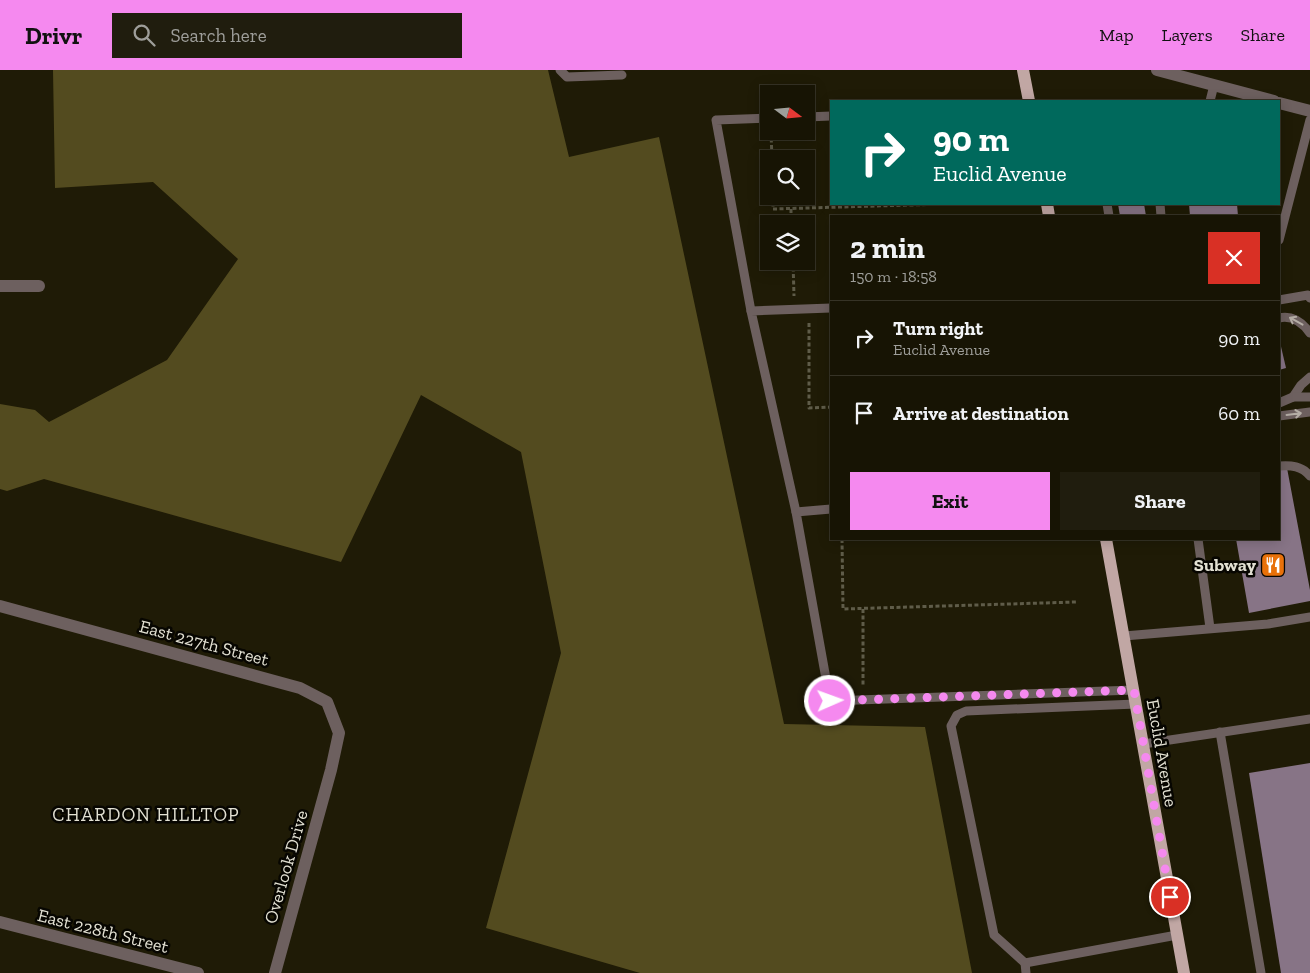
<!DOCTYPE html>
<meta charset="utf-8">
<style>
body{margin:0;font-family:"Zilla Slab",serif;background:#201d0e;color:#f1f3f6;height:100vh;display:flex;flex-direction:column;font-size:19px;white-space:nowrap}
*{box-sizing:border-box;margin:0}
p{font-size:16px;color:#9e9e9a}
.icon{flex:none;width:28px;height:28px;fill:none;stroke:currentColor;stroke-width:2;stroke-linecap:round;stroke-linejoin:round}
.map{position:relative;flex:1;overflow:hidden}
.panel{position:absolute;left:830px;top:145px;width:450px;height:325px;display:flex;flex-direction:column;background:#171404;border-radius:0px;box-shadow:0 2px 12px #0003,0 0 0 1px #363326}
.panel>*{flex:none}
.guide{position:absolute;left:830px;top:30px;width:450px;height:105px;border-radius:0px;box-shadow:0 2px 12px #0003,0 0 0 1px #363326;background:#00695c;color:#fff;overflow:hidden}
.needle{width:32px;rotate:106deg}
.tools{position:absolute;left:760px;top:15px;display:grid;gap:10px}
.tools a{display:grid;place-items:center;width:55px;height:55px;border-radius:0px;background:#171404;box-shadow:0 2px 12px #0003,0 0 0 1px #363326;font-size:25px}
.pin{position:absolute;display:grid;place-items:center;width:42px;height:42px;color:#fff;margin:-21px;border:2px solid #fff;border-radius:50%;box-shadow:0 1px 5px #0007}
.me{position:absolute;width:55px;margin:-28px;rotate:88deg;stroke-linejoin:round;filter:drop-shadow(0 0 4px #0008)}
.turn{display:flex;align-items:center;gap:18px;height:105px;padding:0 20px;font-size:22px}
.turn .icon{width:65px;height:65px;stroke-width:2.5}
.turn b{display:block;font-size:35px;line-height:42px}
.round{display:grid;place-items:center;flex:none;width:52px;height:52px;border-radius:0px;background:#201d0e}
.summary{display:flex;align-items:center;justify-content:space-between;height:85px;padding:0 20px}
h1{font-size:30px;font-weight:800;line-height:38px}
.primary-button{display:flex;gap:10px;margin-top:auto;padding:10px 20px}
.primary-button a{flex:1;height:58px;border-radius:0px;background:#f589ef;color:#111;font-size:20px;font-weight:800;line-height:58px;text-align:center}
.primary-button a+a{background:#201d0e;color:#f1f3f6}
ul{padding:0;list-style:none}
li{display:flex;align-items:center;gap:15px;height:75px;padding:0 20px;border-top:1px solid #363326}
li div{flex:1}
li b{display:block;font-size:19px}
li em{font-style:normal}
header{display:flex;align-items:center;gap:30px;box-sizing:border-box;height:70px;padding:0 25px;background:#f589ef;color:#111}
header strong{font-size:24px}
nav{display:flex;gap:28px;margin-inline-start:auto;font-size:18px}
.search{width:350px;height:45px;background:#201d0e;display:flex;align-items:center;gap:12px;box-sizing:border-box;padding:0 18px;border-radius:0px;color:#9e9e9a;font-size:19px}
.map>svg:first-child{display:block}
.forest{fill:#534b1f}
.building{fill:#877486}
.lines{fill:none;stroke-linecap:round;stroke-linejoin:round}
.path{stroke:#5f5c49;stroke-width:3;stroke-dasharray:4 2.5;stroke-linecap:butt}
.service{stroke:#6d605f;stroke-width:9}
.minor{stroke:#6d605f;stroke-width:12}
.tertiary{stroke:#6d605f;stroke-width:12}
.primary{stroke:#c1a7a4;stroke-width:12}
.oneway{stroke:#b4ada5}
.route{stroke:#f589ef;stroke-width:9;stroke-dasharray:0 16.2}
.labels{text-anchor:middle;stroke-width:5;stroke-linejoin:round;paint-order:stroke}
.poi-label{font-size:18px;font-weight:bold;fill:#e3e1d3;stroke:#070601;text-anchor:end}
.street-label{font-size:18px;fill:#e3e1d3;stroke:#070601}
.neighbourhood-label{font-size:19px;letter-spacing:1px;fill:#e3e1d3;stroke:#070601}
</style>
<header>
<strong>Drivr</strong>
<div class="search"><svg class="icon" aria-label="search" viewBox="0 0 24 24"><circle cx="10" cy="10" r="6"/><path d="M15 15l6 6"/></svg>Search here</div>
<nav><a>Map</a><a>Layers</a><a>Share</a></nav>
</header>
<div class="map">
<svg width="1310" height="903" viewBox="0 0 1310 903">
<rect width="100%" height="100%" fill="#1f1b06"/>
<path class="forest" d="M53,0H548L569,87L659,67L784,654L925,657L972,903H640L486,858L561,583L521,382L421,325L341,492L44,409L7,421L0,419V334L35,340L49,352L167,290L238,189L153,112L55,118Z"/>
<g class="building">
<path d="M1118,134H1144L1146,146H1120Z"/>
<path d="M1189,134H1237L1238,146H1190Z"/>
<path d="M1279,268L1286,298L1279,300Z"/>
<path d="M1287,398L1310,520V531L1249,543L1236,469H1279V400Z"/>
<path d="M1310,693V903H1281L1249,703Z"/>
</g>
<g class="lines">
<g class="path">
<path d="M771,62L772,89"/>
<path d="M773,126V139L945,134"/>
<path d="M791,139V154"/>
<path d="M793,191L794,226"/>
<path d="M809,253V338L831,337"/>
<path d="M831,337V381"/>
<path d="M842,469L843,539L1076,532"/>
<path d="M863,539V616"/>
</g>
<g class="service">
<path d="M560,0L567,7L622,5"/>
<path d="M1210,31L1214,15"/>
<path d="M806,47L831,46"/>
<path d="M1107,134L1109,146"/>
<path d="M1160,134L1161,146"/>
<path d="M1279,170L1310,50"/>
<path d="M1279,230L1308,225L1310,228"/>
<path d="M751,241L716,50L769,48"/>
<path d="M1279,248C1292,245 1302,252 1310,263"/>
<path d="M1293,327L1301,315L1310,307"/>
<path d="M1279,333L1293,327H1310"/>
<path d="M1279,346L1310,342"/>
<path d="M1279,396C1291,395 1302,396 1310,406"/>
<path d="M831,439L796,442L830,631L1134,620"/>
<path d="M796,442L751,241L831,238"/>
<path d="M1198,469L1210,558"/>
<path d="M1124,566L1268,554L1310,547"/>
<path d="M1220,662L1261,903"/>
<path d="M1143,674L1310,649"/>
<path d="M1025,893L994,865L951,656L957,645L966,641L1136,634"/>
<path d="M1026,903L1025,893L1177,865"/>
</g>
<g class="minor">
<path d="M0,216H39"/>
<path d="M0,536L300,618L327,632L339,663L331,700L275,903"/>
<path d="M0,852L198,903"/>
</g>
<g class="tertiary">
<path d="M1157,0L1274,31"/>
<path d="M1279,33L1310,41"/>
</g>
<g class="primary">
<path d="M1023,0L1029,31"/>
<path d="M1047,134L1049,146"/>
<path d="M1106,469L1184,903"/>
</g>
</g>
<defs><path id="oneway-shaft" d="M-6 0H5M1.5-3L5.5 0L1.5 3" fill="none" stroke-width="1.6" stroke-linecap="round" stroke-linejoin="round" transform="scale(1.25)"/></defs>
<g class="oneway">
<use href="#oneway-shaft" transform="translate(1296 251) rotate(-151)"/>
<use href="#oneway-shaft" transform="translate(1294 344) rotate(-7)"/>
</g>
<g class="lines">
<path class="route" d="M830,631L1134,620L1170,827"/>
</g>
<defs>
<symbol id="restaurant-square" viewBox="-11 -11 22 22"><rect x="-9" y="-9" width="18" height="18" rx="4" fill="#e8710a" stroke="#070601"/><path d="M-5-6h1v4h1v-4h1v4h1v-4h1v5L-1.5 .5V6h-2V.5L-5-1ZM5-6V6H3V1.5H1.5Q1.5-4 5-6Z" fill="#fff"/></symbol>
</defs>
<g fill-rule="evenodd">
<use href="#restaurant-square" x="1259" y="481" width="28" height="28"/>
</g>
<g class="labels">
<g class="poi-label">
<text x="1256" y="501">Subway</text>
</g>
<g class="street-label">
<text transform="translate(204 573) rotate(15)" y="6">East 227th Street</text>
<text transform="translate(1162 683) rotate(80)" y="6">Euclid Avenue</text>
<text transform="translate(286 797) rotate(-74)" y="6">Overlook Drive</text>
<text transform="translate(103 861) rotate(14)" y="6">East 228th Street</text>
</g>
<g class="neighbourhood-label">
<text x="146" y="751">CHARDON HILLTOP</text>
</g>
</g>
</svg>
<div class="tools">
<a><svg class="needle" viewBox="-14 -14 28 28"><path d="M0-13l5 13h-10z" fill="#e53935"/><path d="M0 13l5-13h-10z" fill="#9e9e9a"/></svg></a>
<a><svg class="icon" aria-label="search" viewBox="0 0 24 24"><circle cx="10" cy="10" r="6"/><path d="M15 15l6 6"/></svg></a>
<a><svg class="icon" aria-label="layers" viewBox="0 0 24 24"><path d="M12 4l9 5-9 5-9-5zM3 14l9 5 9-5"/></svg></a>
</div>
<div class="pin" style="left:1170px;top:827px;background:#d93025"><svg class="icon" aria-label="arrive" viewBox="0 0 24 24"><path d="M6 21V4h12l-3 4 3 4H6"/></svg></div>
<svg class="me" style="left:830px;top:631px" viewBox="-20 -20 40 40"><circle r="17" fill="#f589ef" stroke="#fff" stroke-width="3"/><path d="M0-11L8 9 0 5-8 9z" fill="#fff"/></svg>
<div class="guide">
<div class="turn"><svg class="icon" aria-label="right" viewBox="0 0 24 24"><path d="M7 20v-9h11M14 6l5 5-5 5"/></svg><div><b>90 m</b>Euclid Avenue</div></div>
</div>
<section class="panel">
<div class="summary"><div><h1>2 min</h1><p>150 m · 18:58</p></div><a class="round" style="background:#d93025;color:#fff"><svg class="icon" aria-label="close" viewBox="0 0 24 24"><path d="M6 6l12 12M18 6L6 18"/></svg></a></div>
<ul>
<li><svg class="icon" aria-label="right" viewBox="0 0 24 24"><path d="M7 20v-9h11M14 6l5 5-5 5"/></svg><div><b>Turn right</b><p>Euclid Avenue</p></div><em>90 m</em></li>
<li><svg class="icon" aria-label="arrive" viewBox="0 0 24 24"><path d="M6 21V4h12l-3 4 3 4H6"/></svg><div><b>Arrive at destination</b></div><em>60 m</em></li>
</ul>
<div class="primary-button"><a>Exit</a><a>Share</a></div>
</section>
</div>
